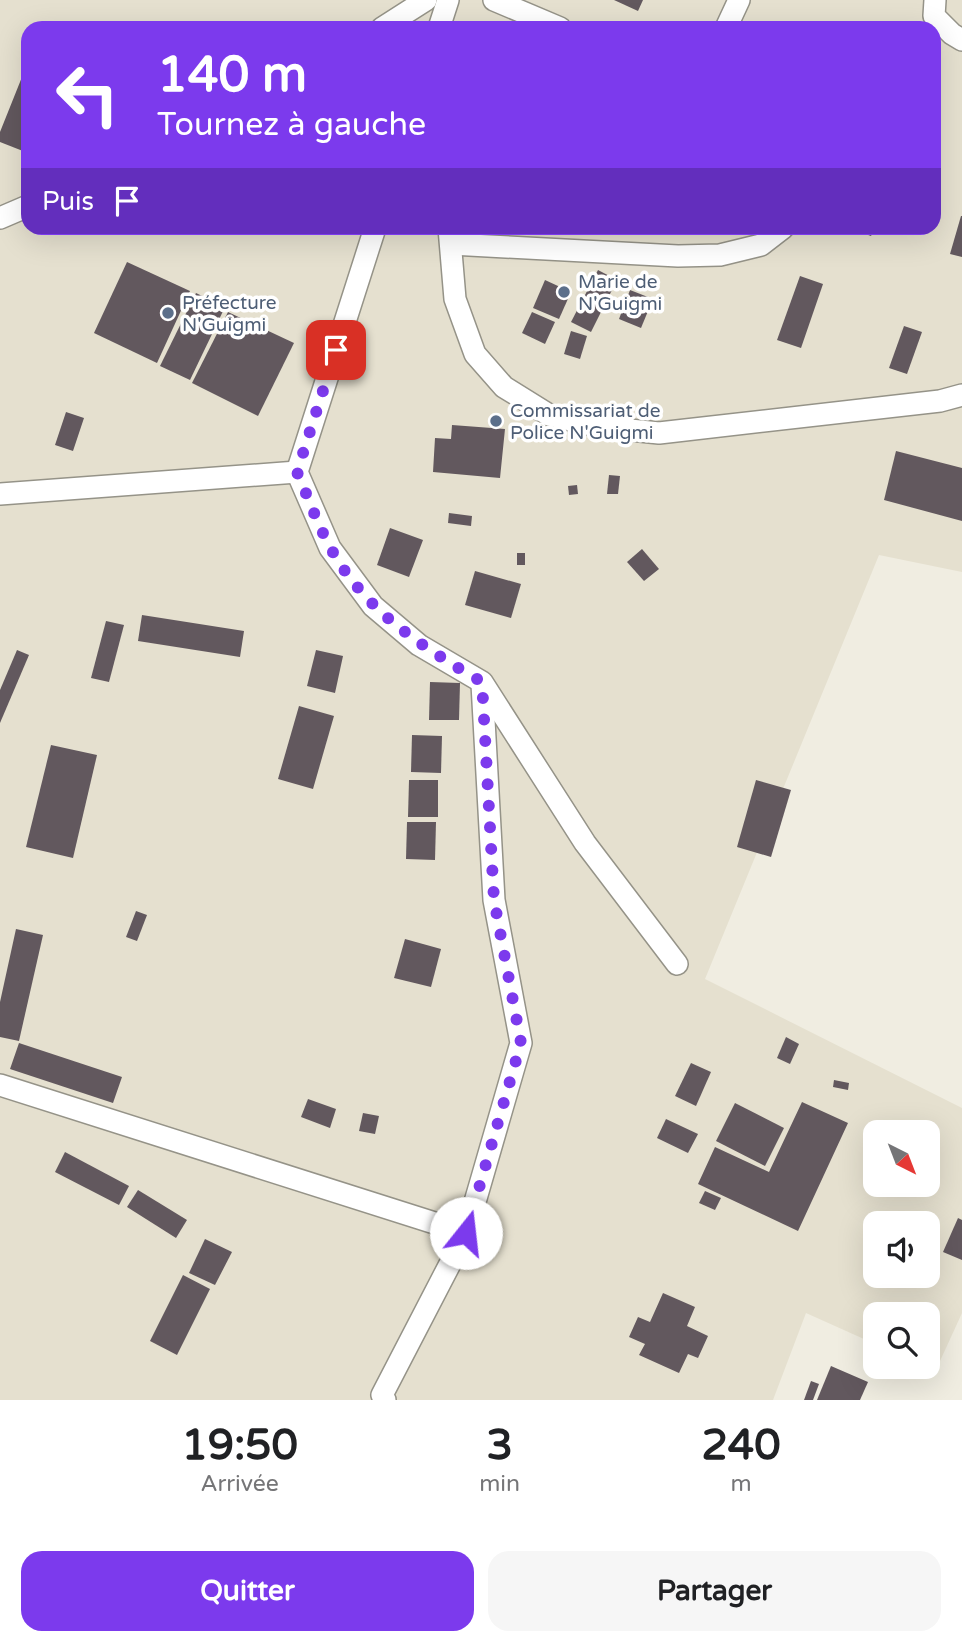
<!DOCTYPE html>
<html lang="fr">
<meta charset="utf-8">
<style>
body{margin:0;font-family:"Varela Round",sans-serif;background:#f6f6f6;color:#202124;height:100vh;display:flex;flex-direction:column;font-size:26px;white-space:nowrap}
*{box-sizing:border-box;margin:0}
p{font-size:23px;color:#757577}
.icon{flex:none;width:38px;height:38px;fill:none;stroke:currentColor;stroke-width:2;stroke-linecap:round;stroke-linejoin:round}
.map{position:relative;height:1400px;overflow:hidden}
.drawer{display:flex;flex-direction:column;background:#fff;flex:1}
.drawer>*{flex:none}
.top-card{position:absolute;left:21px;top:21px;width:920px;height:214px;border-radius:21px;box-shadow:0 7px 28px #0002;background:#7c3aed;color:#fff;overflow:hidden}
.needle{width:46px;rotate:138deg}
.fabs{position:absolute;left:863px;top:1120px;display:grid;gap:14px}
.fabs a{display:grid;place-items:center;width:77px;height:77px;border-radius:14px;background:#fff;box-shadow:0 7px 28px #0002;font-size:35px}
.pin{position:absolute;display:grid;place-items:center;width:60px;height:60px;color:#fff;margin:-30px;border-radius:14px;box-shadow:0 4px 10px #0006}
.me{position:absolute;width:77px;margin:-38px;rotate:16deg;stroke-linejoin:round;filter:drop-shadow(0 0 5px #0008)}
.turn{display:flex;align-items:center;gap:24px;height:147px;padding:0 21px;font-size:32px}
.turn .icon{width:91px;height:91px;stroke-width:2.5}
.turn b{display:block;font-size:49px;line-height:60px}
.then{display:flex;align-items:center;height:66px;padding:0 21px;background:#0003;gap:14px;font-size:26px}
.eta{display:flex;justify-content:space-evenly;align-items:center;height:119px;text-align:center}
.eta b{font-size:42px;font-weight:800;line-height:49px}
.primary-button{display:flex;gap:14px;margin-top:auto;padding:14px 21px}
.primary-button a{flex:1;height:80px;border-radius:21px;background:#7c3aed;color:#fff;font-size:28px;font-weight:800;line-height:80px;text-align:center}
.primary-button a+a{background:#f6f6f6;color:#202124}
.map>svg:first-child{display:block}
.built{fill:#e5e0cf;fill-rule:evenodd}
.building{fill:#62585e}
.lines{fill:none;stroke-linecap:round;stroke-linejoin:round}
.minor-casing{stroke:#959388;stroke-width:24}
.minor{stroke:#fff;stroke-width:21}
.route{stroke:#7c3aed;stroke-width:12;stroke-dasharray:0 21.6}
.service-dot{fill:#5c6f8a;stroke:#fff;stroke-width:2.5}
.labels{text-anchor:middle;stroke-width:7;stroke-linejoin:round;paint-order:stroke}
.service-label{font-size:19px;fill:#4e5e75;stroke:#fff;text-anchor:start}
</style>
<div class="map">
<svg width="962" height="1400" viewBox="0 0 962 1400">
<rect width="100%" height="100%" fill="#f0ede1"/>
<path class="built" d="M0,0H962V572L879,555L705,979L962,1108V1313L935,1372L923,1367H928V1314H875V1344L806,1313L773,1400H0ZM28,28H934V228H28ZM875,1132H928V1185H875ZM875,1223H928V1276H875Z"/>
<g class="building">
<path d="M614,0H643L638,11Z"/>
<path d="M28,62V153L0,142V132Z"/>
<path d="M961,216H962V257L950,254Z"/>
<path d="M855,228H875L871,236L854,230Z"/>
<path d="M127,262L190,291L157,363L94,333Z"/>
<path d="M598,270L617,280L591,332L571,322Z"/>
<path d="M800,276L823,284L801,348L777,340Z"/>
<path d="M545,280L571,292L559,319L533,308Z"/>
<path d="M630,290L653,299L641,328L619,319Z"/>
<path d="M196,293L225,307L190,380L160,366Z"/>
<path d="M228,312L294,343L258,416L192,383Z"/>
<path d="M532,312L555,322L545,344L522,333Z"/>
<path d="M904,326L922,332L907,374L889,368Z"/>
<path d="M571,331L587,336L580,359L564,354Z"/>
<path d="M66,412L84,418L73,451L55,445Z"/>
<path d="M452,425L505,429L500,478L433,472L435,438L451,439Z"/>
<path d="M896,451L962,468V521L884,500Z"/>
<path d="M609,475L620,476L618,494H607Z"/>
<path d="M577,485L578,494L569,495L568,486Z"/>
<path d="M449,513L472,516L471,526L448,523Z"/>
<path d="M390,528L423,540L409,577L377,565Z"/>
<path d="M642,549L659,569L644,581L627,562Z"/>
<rect x="517" y="553" width="8" height="12"/>
<path d="M475,571L521,584L511,618L465,605Z"/>
<path d="M142,615L244,631L240,657L138,641Z"/>
<path d="M106,621L124,625L109,682L91,678Z"/>
<path d="M17,650L29,655L0,723V690Z"/>
<path d="M316,650L343,656L335,693L307,686Z"/>
<path d="M430,682L460,683L459,720H429Z"/>
<path d="M299,706L334,716L313,789L278,779Z"/>
<path d="M412,735L442,736L441,773L411,772Z"/>
<path d="M51,745L97,755L73,858L26,847Z"/>
<path d="M409,780H438V817H408Z"/>
<path d="M756,780L791,790L771,857L737,847Z"/>
<path d="M407,822H436L435,860L406,859Z"/>
<path d="M136,911L147,915L137,941L126,937Z"/>
<path d="M16,929L43,935L19,1041L0,1037V1002Z"/>
<path d="M405,939L441,949L431,987L394,978Z"/>
<path d="M786,1037L799,1044L790,1064L777,1058Z"/>
<path d="M19,1043L122,1077L113,1103L10,1069Z"/>
<path d="M691,1063L711,1072L696,1106L675,1096Z"/>
<path d="M834,1080L849,1083L848,1090L833,1087Z"/>
<path d="M308,1099L336,1109L330,1128L301,1117Z"/>
<path d="M802,1102L848,1123L798,1231L698,1184L715,1147L769,1172Z"/>
<path d="M735,1103L784,1128L765,1166L716,1141Z"/>
<path d="M363,1113L379,1116L375,1134L359,1131Z"/>
<path d="M666,1119L698,1134L688,1153L657,1138Z"/>
<path d="M65,1152L129,1186L119,1205L55,1172Z"/>
<path d="M138,1190L187,1220L176,1238L127,1207Z"/>
<path d="M705,1191L721,1198L715,1210L699,1203Z"/>
<path d="M958,1218L962,1220V1260L943,1252Z"/>
<path d="M205,1239L232,1252L215,1285L189,1273Z"/>
<path d="M183,1275L210,1289L177,1355L150,1341Z"/>
<path d="M663,1293L695,1307L687,1326L708,1336L698,1358L688,1354L679,1373L639,1355L645,1344L629,1337L638,1317L650,1322Z"/>
<path d="M831,1366L868,1382L860,1400H817Z"/>
<path d="M811,1381L819,1384L813,1400H804Z"/>
</g>
<g class="lines">
<defs>
<g id="minor">
<path d="M494,0L560,28"/>
<path d="M935,0L934,16L952,34L962,40"/>
<path d="M382,28L426,0"/>
<path d="M439,28L448,0"/>
<path d="M726,28L739,0"/>
<path d="M0,218L28,206"/>
<path d="M375,228L297,472L330,548L373,606L419,645L482,682L585,843L677,964"/>
<path d="M449,228L455,299L475,354L504,387L549,415L601,427L659,433L940,401L962,395"/>
<path d="M451,244L678,256L720,255L761,245L783,228"/>
<path d="M0,494L297,472"/>
<path d="M0,1085L466,1233"/>
<path d="M385,1400L382,1395L466,1233L521,1043L494,900L482,684"/>
</g>
</defs>
<use href="#minor" class="minor-casing"/>
<use href="#minor" class="minor"/>
</g>
<g class="lines">
<path class="route" d="M336,350L297,472C308,497 317,523 330,547C365,611 421,646 482,682L494,900L521,1043L466,1233"/>
</g>
<g class="service-dot">
<circle cx="564" cy="292" r="7"/>
<circle cx="168" cy="313" r="7"/>
<circle cx="496" cy="421" r="7"/>
</g>
<g class="labels">
<g class="service-label">
<text x="578" y="288">Marie de<tspan x="578" dy="22">N'Guigmi</tspan></text>
<text x="182" y="309">Préfecture<tspan x="182" dy="22">N'Guigmi</tspan></text>
<text x="510" y="417">Commissariat de<tspan x="510" dy="22">Police N'Guigmi</tspan></text>
</g>
</g>
</svg>
<div class="fabs">
<a><svg class="needle" viewBox="-14 -14 28 28"><path d="M0-13l5 13h-10z" fill="#e53935"/><path d="M0 13l5-13h-10z" fill="#757577"/></svg></a>
<a><svg class="icon" aria-label="sound" viewBox="0 0 24 24"><path d="M4 9h4l5-4v14l-5-4H4zM17 9q2 3 0 6"/></svg></a>
<a><svg class="icon" aria-label="search" viewBox="0 0 24 24"><circle cx="10" cy="10" r="6"/><path d="M15 15l6 6"/></svg></a>
</div>
<div class="pin" style="left:336px;top:350px;background:#d93025"><svg class="icon" aria-label="arrive" viewBox="0 0 24 24"><path d="M6 21V4h12l-3 4 3 4H6"/></svg></div>
<svg class="me" style="left:466px;top:1233px" viewBox="-20 -20 40 40"><circle r="19" fill="#fff"/><path d="M0-13L10 11 0 6-10 11z" fill="#7c3aed"/></svg>
<div class="top-card">
<div class="turn"><svg class="icon" aria-label="left" viewBox="0 0 24 24"><path d="M17 20v-9H6M10 6l-5 5 5 5"/></svg><div><b>140 m</b>Tournez à gauche</div></div>
<div class="then">Puis<svg class="icon" aria-label="arrive" viewBox="0 0 24 24"><path d="M6 21V4h12l-3 4 3 4H6"/></svg></div>
</div>
</div>
<section class="drawer">
<div class="eta">
<div><b>19:50</b><p>Arrivée</p></div>
<div><b>3</b><p>min</p></div>
<div><b>240</b><p>m</p></div>
</div>
<div class="primary-button"><a>Quitter</a><a>Partager</a></div>
</section>
